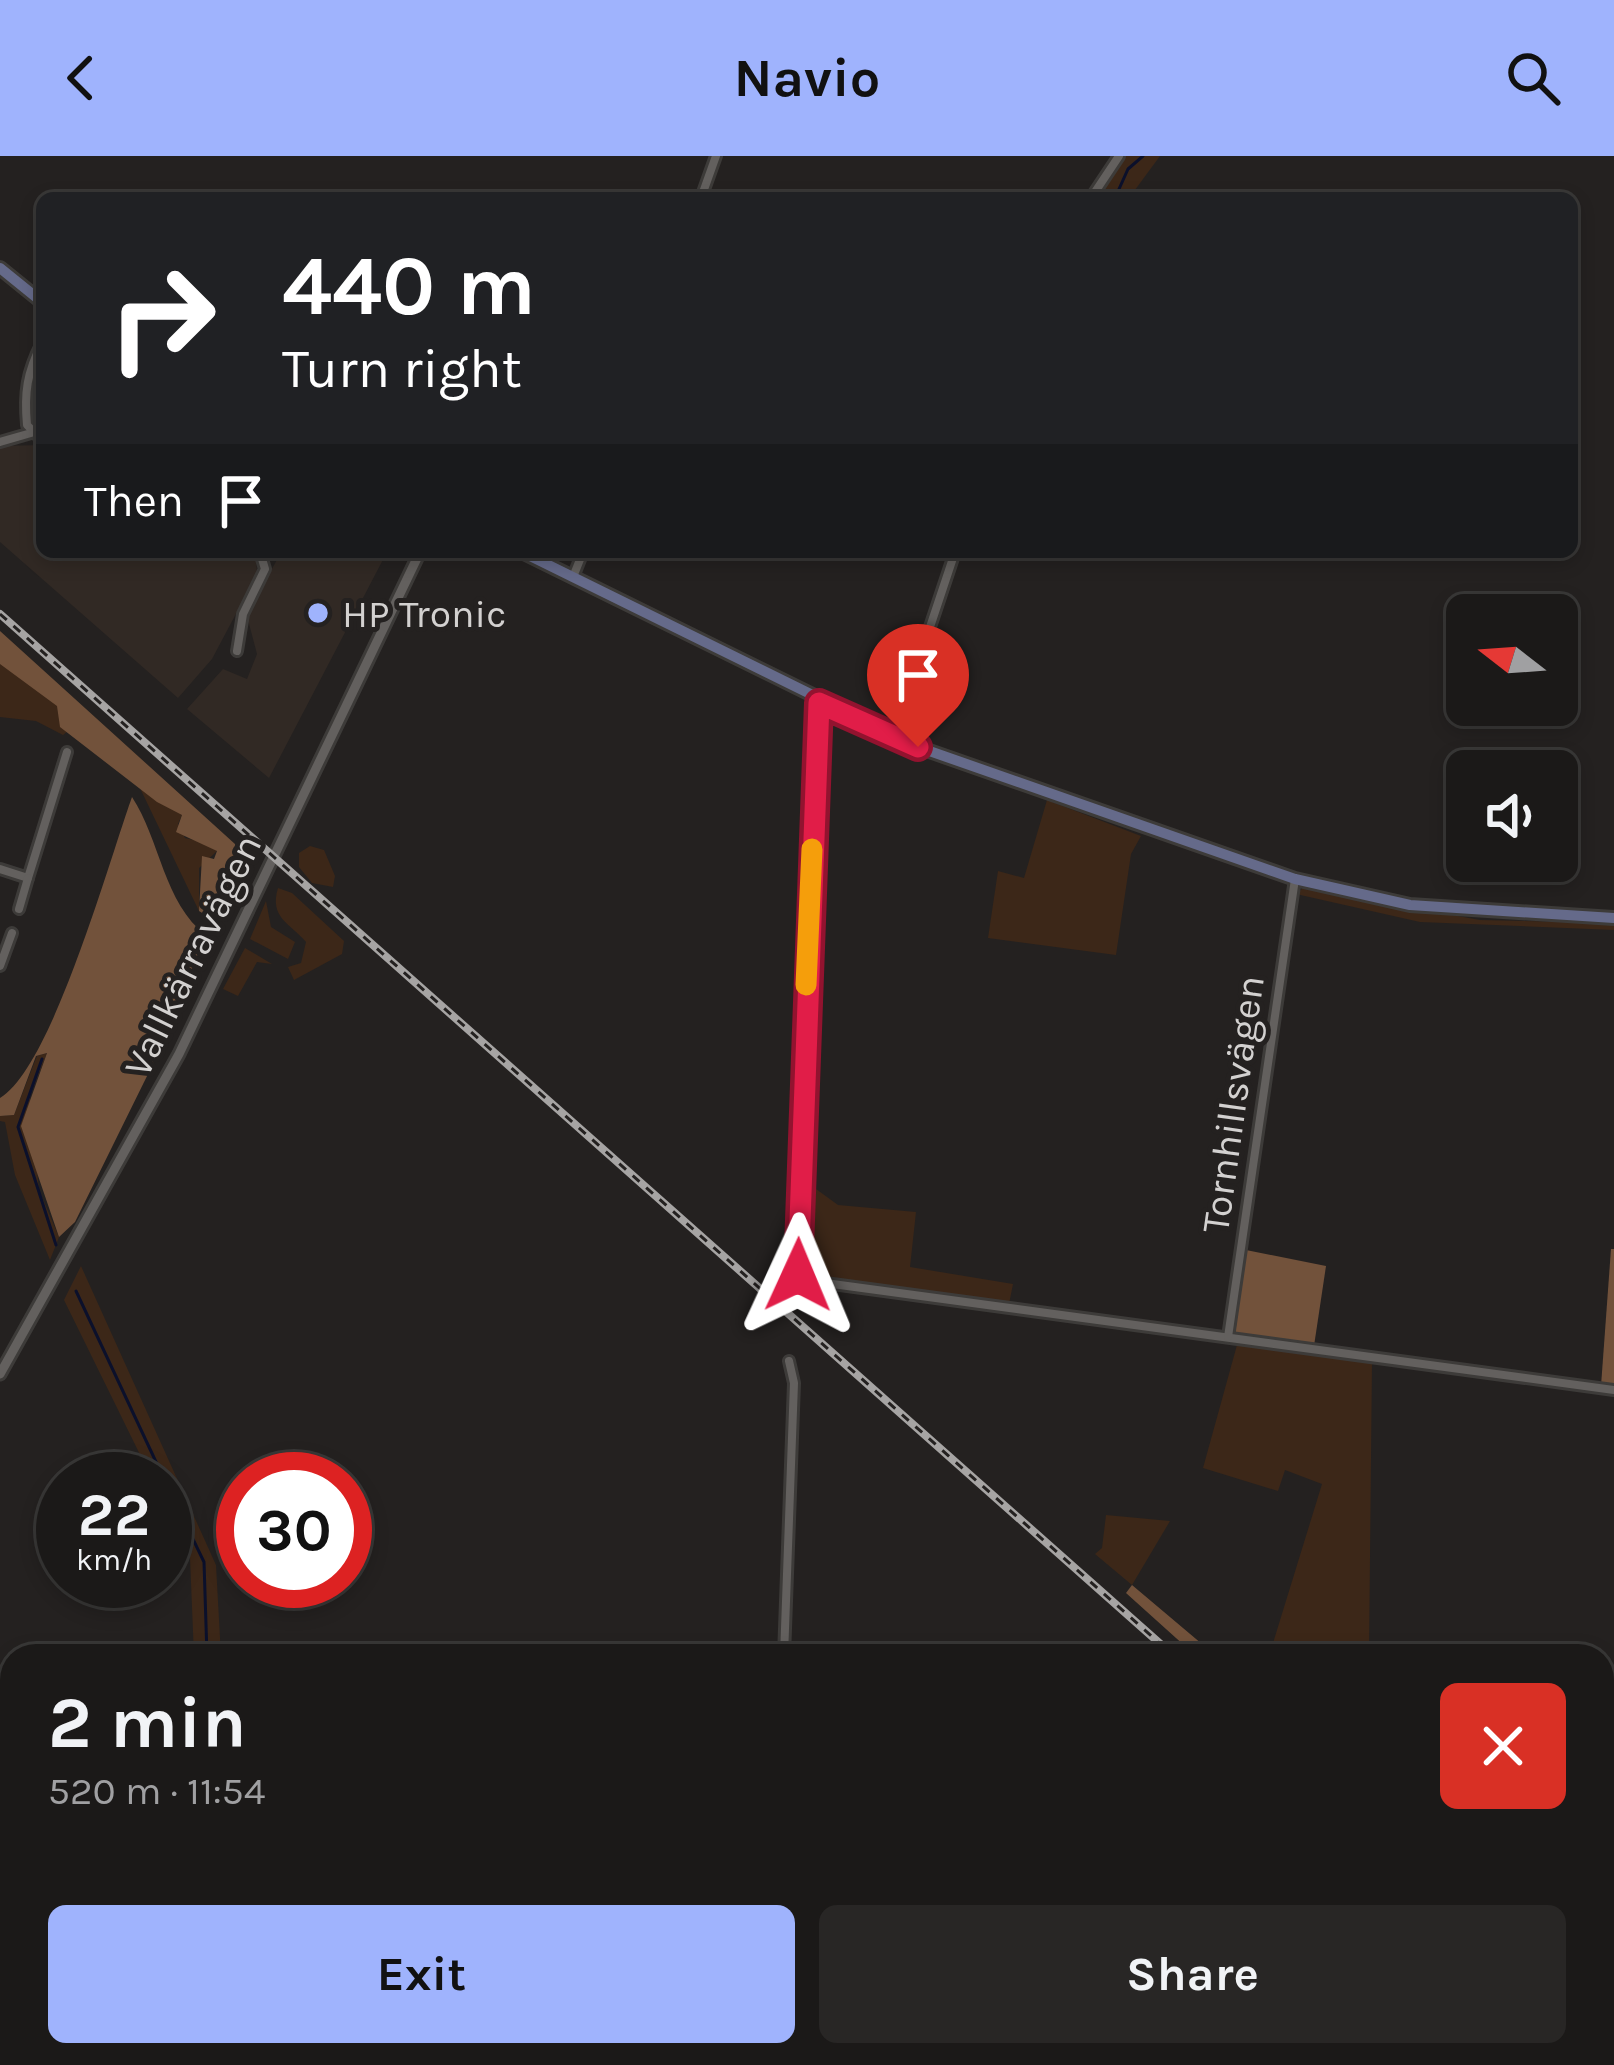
<!DOCTYPE html>
<meta charset="utf-8">
<style>
body{margin:0;font-family:Karla,sans-serif;background:#282625;color:#f1f3f6;height:100vh;display:flex;flex-direction:column;font-size:45px;white-space:nowrap}
*{box-sizing:border-box;margin:0}
p{font-size:39px;color:#a0a0a2}
.icon{flex:none;width:66px;height:66px;fill:none;stroke:currentColor;stroke-width:2;stroke-linecap:round;stroke-linejoin:round}
.map{position:relative;flex:1;overflow:hidden}
.side{position:absolute;left:0px;top:1488px;width:1614px;height:423px;display:flex;flex-direction:column;background:#1b1918;border-radius:36px 36px 0 0;box-shadow:0 6px 18px #0003,0 0 0 3px #393837}
.side>*{flex:none}
.top-card{position:absolute;left:36px;top:36px;width:1542px;height:366px;border-radius:18px;box-shadow:0 6px 18px #0003,0 0 0 3px #393837;background:#202124;color:#fff;overflow:hidden}
.needle{width:78px;rotate:287deg}
.fabs{position:absolute;left:1446px;top:438px;display:grid;gap:24px}
.fabs a{display:grid;place-items:center;width:132px;height:132px;border-radius:18px;background:#1b1918;box-shadow:0 6px 18px #0003,0 0 0 3px #393837;font-size:60px}
.speed{position:absolute;left:36px;top:1296px;display:flex;gap:24px;font-size:60px;font-weight:700;text-align:center}
.speed>*{display:grid;place-content:center;width:156px;height:156px;border-radius:50%;background:#1b1918;box-shadow:0 6px 18px #0003,0 0 0 3px #393837;line-height:1}
.speed small{font-size:30px;font-weight:400}
.speed .limit{border:18px solid #d22;background:#fff;color:#111}
.pin{position:absolute;display:grid;place-items:center;width:102px;height:102px;color:#fff;margin:-123px -51px;border-radius:50% 50% 50% 0;rotate:-45deg;box-shadow:0 0 12px #0007}
.pin .icon{rotate:45deg}
.me{position:absolute;width:132px;margin:-66px;rotate:1deg;stroke-linejoin:round;filter:drop-shadow(0 0 9px #0008)}
.turn{display:flex;align-items:center;gap:42px;height:252px;padding:0 48px;font-size:54px}
.turn .icon{width:156px;height:156px;stroke-width:2.5}
.turn b{display:block;font-size:84px;line-height:102px}
.then{display:flex;align-items:center;height:114px;padding:0 48px;background:#0003;gap:24px;font-size:45px}
.round{display:grid;place-items:center;flex:none;width:126px;height:126px;border-radius:18px;background:#282625}
.summary{display:flex;align-items:center;justify-content:space-between;height:204px;padding:0 48px}
h1{font-size:72px;font-weight:700;line-height:90px}
.primary-button{display:flex;gap:24px;margin-top:auto;padding:24px 48px}
.primary-button a{flex:1;height:138px;border-radius:18px;background:#9fb3fd;color:#111;font-size:48px;font-weight:700;line-height:138px;text-align:center}
.primary-button a+a{background:#282625;color:#f1f3f6}
header{display:flex;justify-content:space-between;align-items:center;height:156px;padding:0 48px;background:#9fb3fd;color:#111;font-size:54px;font-weight:700}
.map>svg:first-child{display:block}
.built{fill:#312924}
.green{fill:#3c2718}
.forest{fill:#72523b}
.lines{fill:none;stroke-linecap:round;stroke-linejoin:round}
.stream{stroke:#0b102b;stroke-width:3}
.minor-casing{stroke:#3d3b39;stroke-width:14}
.tertiary-casing{stroke:#3d3b39;stroke-width:15}
.secondary-casing{stroke:#3d3b39;stroke-width:16}
.minor{stroke:#63605e;stroke-width:8}
.tertiary{stroke:#63605e;stroke-width:9}
.secondary{stroke:#656a8a;stroke-width:10}
.rail-casing{stroke:#a6a4a3;stroke-width:8}
.rail{stroke:#242120;stroke-width:3;stroke-dasharray:9;stroke-linecap:butt}
.route-casing{stroke:#92132f;stroke-width:30}
.route{stroke:#e11d48;stroke-width:21}
.slow{stroke:#f59e0b;stroke-width:21}
.poi-dot{fill:#9fb3fd;stroke:#242120;stroke-width:4.5}
.labels{text-anchor:middle;stroke-width:10;stroke-linejoin:round;paint-order:stroke}
.poi-label{font-size:39px;fill:#d3d1d0;stroke:#242120;text-anchor:start}
.street-label{font-size:39px;fill:#d3d1d0;stroke:#242120}
</style>
<header><svg class="icon" aria-label="back" viewBox="0 0 24 24"><path d="M15 5l-7 7 7 7"/></svg>Navio<svg class="icon" aria-label="search" viewBox="0 0 24 24"><circle cx="10" cy="10" r="6"/><path d="M15 15l6 6"/></svg></header>
<div class="map">
<svg width="1614" height="1909" viewBox="0 0 1614 1909">
<rect width="100%" height="100%" fill="#242120"/>
<g class="built">
<path d="M42,289V396L256,400L257,418L212,503L178,542L0,386V290Z"/>
<path d="M281,396H387L269,622L187,553L223,513L247,523L257,498L247,460Z"/>
</g>
<g class="green">
<path d="M1122,0H1160L1129,42H1094Z"/>
<path d="M0,485L85,561L63,579L36,565L0,561Z"/>
<path d="M139,630L182,659L178,668L185,682L208,687L217,695L199,712V755Z"/>
<path d="M1047,644L1141,680L1131,698L1116,799L988,782L998,715L1024,722Z"/>
<path d="M310,690L324,694L335,720L333,731L312,727L299,711V697Z"/>
<path d="M278,732L292,737L344,785L342,798L294,824L288,811L301,807L306,786C290,767 269,762 278,732Z"/>
<path d="M1303,732L1480,764L1614,767V774L1420,766L1296,738Z"/>
<path d="M266,745L271,771L295,786L288,803L250,783Z"/>
<path d="M245,792L272,808L257,806L238,840L223,833Z"/>
<path d="M47,897L30,941L39,1034L59,1081L50,1104L15,1019L5,966L0,965V960L14,959L37,900Z"/>
<path d="M805,1025L838,1049L916,1056L910,1111L1013,1128L1009,1148L807,1121L802,1113Z"/>
<path d="M81,1110L216,1409L221,1500H194L190,1402L165,1350V1323H152L64,1144Z"/>
<path d="M1237,1189L1372,1205L1369,1500H1269L1322,1328L1285,1314L1278,1335L1203,1312Z"/>
<path d="M1106,1359L1170,1365L1132,1429L1095,1398L1102,1392Z"/>
<path d="M1602,1787L1614,1794V1873L1602,1863Z"/>
<path d="M454,1899H530L532,1909H457Z"/>
<path d="M541,1899H766L765,1909H543Z"/>
<path d="M1455,1899H1568L1579,1909H1446Z"/>
</g>
<g class="forest">
<path d="M0,475L246,698L241,723L217,766L199,755L202,700L214,703L217,695L176,676L182,659L157,646L60,571L57,550L0,508Z"/>
<path d="M132,641C160,683 164,748 206,779L150,914L75,1066L59,1081L21,970L47,897L36,900L14,959L0,960V942C52,911 109,705 132,641Z"/>
<path d="M1611,1093H1614V1231L1601,1230Z"/>
<path d="M1246,1094L1326,1110L1314,1190L1235,1178Z"/>
<path d="M1132,1429L1215,1499L1217,1500H1196L1126,1437Z"/>
</g>
<g class="lines">
<g class="stream">
<path d="M1115,42L1128,13L1143,0"/>
<path d="M42,903L18,971L56,1089"/>
<path d="M76,1135L164,1323"/>
<path d="M165,1325L204,1406L207,1500"/>
</g>
<defs>
<g id="minor">
<path d="M701,42L716,0"/>
<path d="M1091,42L1119,0"/>
<path d="M42,187C27,216 24,237 27,269L42,284"/>
<path d="M0,286L31,277"/>
<path d="M573,421L583,396"/>
<path d="M237,495L243,458L265,413L260,396"/>
<path d="M819,547L796,1096L803,1124L1614,1234"/>
<path d="M894,579L955,396"/>
<path d="M0,713L28,722L67,596"/>
<path d="M19,753L28,722"/>
<path d="M0,810L12,777"/>
<path d="M1228,1181L1295,723"/>
<path d="M784,1500L794,1227L789,1205"/>
<path d="M534,1899L536,1909"/>
<path d="M769,1909L770,1899"/>
</g>
<g id="tertiary">
<path d="M0,1218L179,898L420,396"/>
<path d="M0,1759L12,1784"/>
<path d="M67,1899L72,1909"/>
</g>
<g id="secondary">
<path d="M0,112L42,146"/>
<path d="M522,396L918,591L1295,723L1410,749L1614,762"/>
</g>
</defs>
<use href="#minor" class="minor-casing"/>
<use href="#tertiary" class="tertiary-casing"/>
<use href="#secondary" class="secondary-casing"/>
<use href="#minor" class="minor"/>
<use href="#tertiary" class="tertiary"/>
<use href="#secondary" class="secondary"/>
<defs>
<g id="rail">
<path d="M0,458L1174,1500"/>
<path d="M1602,1879L1614,1889"/>
</g>
</defs>
<use href="#rail" class="rail-casing"/>
<use href="#rail" class="rail"/>
</g>
<g class="lines">
<defs>
<path id="route" d="M798,1119L819,547L918,591"/>
</defs>
<use href="#route" class="route-casing"/>
<use href="#route" class="route"/>
<path class="slow" d="M806,829L812,693"/>
</g>
<circle class="poi-dot" cx="318" cy="457" r="12"/>
<g class="labels">
<g class="poi-label">
<text x="342" y="471">HP Tronic</text>
</g>
<g class="street-label">
<text transform="translate(192 799) rotate(-64)" y="14">Vallkärravägen</text>
<text transform="translate(1232 948) rotate(-82)" y="14">Tornhillsvägen</text>
</g>
</g>
</svg>
<div class="fabs">
<a><svg class="needle" viewBox="-14 -14 28 28"><path d="M0-13l5 13h-10z" fill="#e53935"/><path d="M0 13l5-13h-10z" fill="#a0a0a2"/></svg></a>
<a><svg class="icon" aria-label="sound" viewBox="0 0 24 24"><path d="M4 9h4l5-4v14l-5-4H4zM17 9q2 3 0 6"/></svg></a>
</div>
<div class="speed"><div>22<small>km/h</small></div><div class="limit">30</div></div>
<div class="pin" style="left:918px;top:591px;background:#d93025"><svg class="icon" aria-label="arrive" viewBox="0 0 24 24"><path d="M6 21V4h12l-3 4 3 4H6"/></svg></div>
<svg class="me" style="left:798px;top:1119px" viewBox="-20 -20 40 40"><path d="M0-17L14 15 0 8-14 15z" fill="#e11d48" stroke="#fff" stroke-width="4"/></svg>
<div class="top-card">
<div class="turn"><svg class="icon" aria-label="right" viewBox="0 0 24 24"><path d="M7 20v-9h11M14 6l5 5-5 5"/></svg><div><b>440 m</b>Turn right</div></div>
<div class="then">Then<svg class="icon" aria-label="arrive" viewBox="0 0 24 24"><path d="M6 21V4h12l-3 4 3 4H6"/></svg></div>
</div>
<section class="side">
<div class="summary"><div><h1>2 min</h1><p>520 m · 11:54</p></div><a class="round" style="background:#d93025;color:#fff"><svg class="icon" aria-label="close" viewBox="0 0 24 24"><path d="M6 6l12 12M18 6L6 18"/></svg></a></div>
<div class="primary-button"><a>Exit</a><a>Share</a></div>
</section>
</div>
